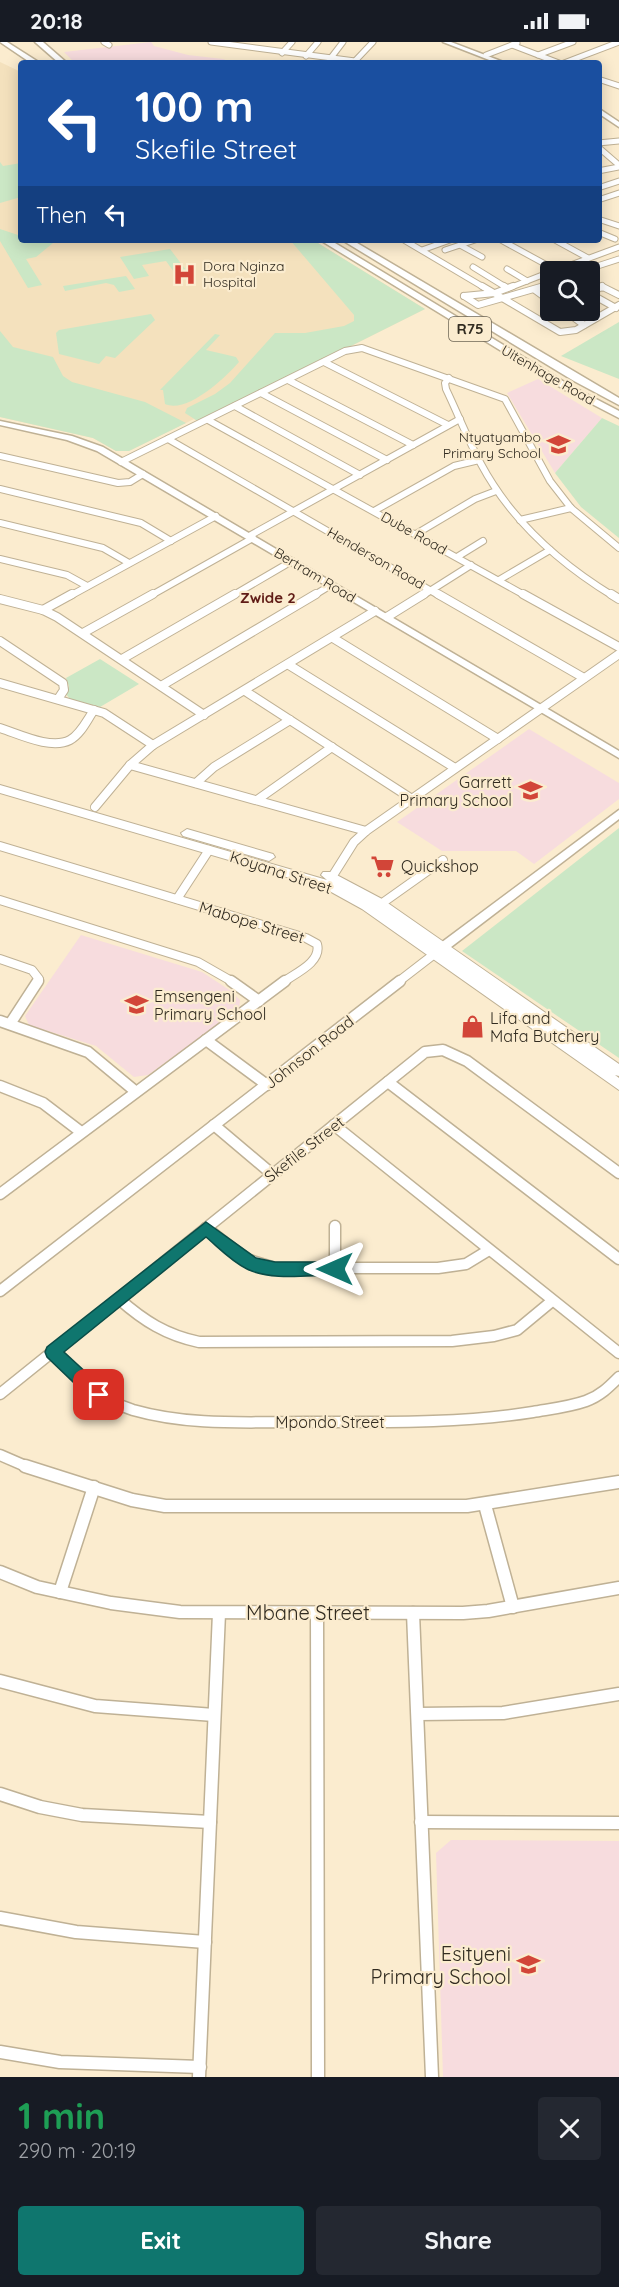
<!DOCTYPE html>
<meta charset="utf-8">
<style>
body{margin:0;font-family:Quicksand,sans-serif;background:#242831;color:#f1f3f6;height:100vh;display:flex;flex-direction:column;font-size:22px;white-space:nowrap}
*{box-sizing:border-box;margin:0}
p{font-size:20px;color:#9ea1a6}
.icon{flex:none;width:33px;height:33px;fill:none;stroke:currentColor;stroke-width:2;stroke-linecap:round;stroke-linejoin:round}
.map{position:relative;height:2035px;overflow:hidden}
.details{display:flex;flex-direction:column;background:#171b24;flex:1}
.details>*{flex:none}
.guide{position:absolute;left:18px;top:18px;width:584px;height:183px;border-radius:6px;box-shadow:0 3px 15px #0003;background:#1a4fa0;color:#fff;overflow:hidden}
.tools{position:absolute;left:540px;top:219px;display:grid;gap:12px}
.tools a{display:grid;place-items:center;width:60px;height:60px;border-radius:6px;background:#171b24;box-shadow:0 3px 15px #0003;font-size:30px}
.pin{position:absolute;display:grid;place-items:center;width:51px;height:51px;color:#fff;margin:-26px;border-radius:12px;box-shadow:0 3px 9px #0006}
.me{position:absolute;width:66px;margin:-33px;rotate:270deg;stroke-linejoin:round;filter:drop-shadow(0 0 4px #0008)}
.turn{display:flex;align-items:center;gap:21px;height:126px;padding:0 18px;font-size:27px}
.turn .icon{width:78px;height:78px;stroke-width:2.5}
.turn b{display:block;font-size:42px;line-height:51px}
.then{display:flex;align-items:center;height:57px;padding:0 18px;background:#0003;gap:12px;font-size:22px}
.round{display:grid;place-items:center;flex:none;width:63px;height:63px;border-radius:6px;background:#242831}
.headline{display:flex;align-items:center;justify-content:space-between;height:102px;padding:0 18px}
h1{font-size:36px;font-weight:800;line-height:45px;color:#1e9e55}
.primary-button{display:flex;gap:12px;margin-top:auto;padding:12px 18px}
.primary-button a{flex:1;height:69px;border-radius:6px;background:#0f766e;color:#fff;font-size:24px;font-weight:800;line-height:69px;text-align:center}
.primary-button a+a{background:#242831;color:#f1f3f6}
.status{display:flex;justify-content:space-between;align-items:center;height:42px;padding:0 30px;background:#171b24;direction:ltr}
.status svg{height:16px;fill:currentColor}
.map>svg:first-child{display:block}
.built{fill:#f4e1bd}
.education{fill:#f7dcde}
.green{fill:#cbe7c5}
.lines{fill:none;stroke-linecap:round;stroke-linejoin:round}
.minor-far4-casing{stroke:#bfb195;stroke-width:7}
.minor-far3-casing{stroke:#bfb195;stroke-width:8}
.minor-far2-casing{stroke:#bfb195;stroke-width:10}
.minor-far1-casing{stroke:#bfb195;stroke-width:13}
.minor-casing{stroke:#bfb195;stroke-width:15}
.tertiary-casing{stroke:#bfb195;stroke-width:3}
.secondary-casing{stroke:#bfb195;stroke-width:2}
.primary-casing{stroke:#bfb195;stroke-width:3}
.minor-far4{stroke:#fff;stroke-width:5}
.minor-far3{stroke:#fff;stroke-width:6}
.minor-far2{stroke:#fff;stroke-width:8}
.minor-far1{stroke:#fff;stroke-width:10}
.minor{stroke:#fff;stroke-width:12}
.tertiary{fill:#fff;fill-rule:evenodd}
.secondary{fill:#fff;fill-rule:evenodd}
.primary{fill:#fff;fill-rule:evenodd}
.route{fill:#0f766e;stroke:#0a4d48;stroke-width:1.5}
.labels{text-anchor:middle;stroke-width:4.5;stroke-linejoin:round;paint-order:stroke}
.far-poi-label{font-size:14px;fill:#322c21;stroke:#fbeccf;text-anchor:start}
.far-street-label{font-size:14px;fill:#322c21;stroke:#fbeccf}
.shield{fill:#fbeccf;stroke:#6e6655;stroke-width:1.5}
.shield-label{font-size:15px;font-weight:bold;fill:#322c21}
.far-neighbourhood-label{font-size:15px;font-weight:bold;fill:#601c16;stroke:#fbeccf}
.poi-label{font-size:16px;fill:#322c21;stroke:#fbeccf;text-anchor:start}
.street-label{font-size:16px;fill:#322c21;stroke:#fbeccf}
.near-street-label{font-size:20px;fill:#322c21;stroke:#fbeccf}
.near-poi-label{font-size:20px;fill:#322c21;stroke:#fbeccf;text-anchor:end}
</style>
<div class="status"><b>20:18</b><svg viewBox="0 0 49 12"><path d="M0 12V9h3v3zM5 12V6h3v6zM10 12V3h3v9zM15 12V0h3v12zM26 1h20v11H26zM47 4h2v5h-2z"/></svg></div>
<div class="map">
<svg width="619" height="2035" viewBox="0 0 619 2035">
<rect width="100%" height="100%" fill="#fbeccf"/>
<path class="built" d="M0,20L21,30V198H313L425,267L199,380L194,377L129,409H116L93,396L0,375Z"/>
<g class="education">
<path d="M151,0L154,4L188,13L223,17L233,21H75L64,10Z"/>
<path d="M538,337L602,376L555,431L507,351Z"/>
<path d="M529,687L619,741V757L534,822L516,809H442L397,780Z"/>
<path d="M81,893L202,930L231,949L240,958L239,967L148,1033L134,1035L96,1004L29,983L25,974Z"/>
<path d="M451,1798L619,1799V2035H443L436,1811Z"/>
</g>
<g class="green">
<path d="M0,120L3,124L21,121V155L0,161Z"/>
<path d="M0,187L21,194V198L53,201L36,215L26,217L42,243L28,246L0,199Z"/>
<path d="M290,198H313L425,267L199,380L185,371L187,366L215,352L230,341L275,291H305L344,284L354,279V273Z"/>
<path d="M170,207L186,228L174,230L166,219L142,223L149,234L134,237L120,215Z"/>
<path d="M126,234L135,247L119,250L114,243L106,241L65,249L63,244Z"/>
<path d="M151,272L155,278L115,316L106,314L99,322L59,312L56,291L59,288Z"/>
<path d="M619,280V337L561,314Z"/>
<path d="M0,289L13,305L53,315L63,334L72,340L145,360L186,381L129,409H116L93,396L0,375Z"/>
<path d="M215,292L220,293L206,308L236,315L239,320C225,336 187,372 165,362L163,348H160Z"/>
<path d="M602,376L619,384V496L581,465L555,431Z"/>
<path d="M100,617L139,642L100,665L70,657L66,652L69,644L66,636Z"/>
<path d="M619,786V1016L462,909Z"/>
</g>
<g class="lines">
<defs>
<g id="minor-far4">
<path d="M104,0L109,3"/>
<path d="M211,0L355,19L373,0"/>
<path d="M512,3L559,21"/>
<path d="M282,11L292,0"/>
<path d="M486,13L517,1"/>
<path d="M538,13L573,0"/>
<path d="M306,14L318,0"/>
<path d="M330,17L343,0"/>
<path d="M564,21L619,0"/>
<path d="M598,37L619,44"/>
<path d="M598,101L619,99"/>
<path d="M598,105L619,123"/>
<path d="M598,129L619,125"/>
<path d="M598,146L619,139"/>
<path d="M598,158L619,151"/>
<path d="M598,177L619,184"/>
<path d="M598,190L615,197"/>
<path d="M404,198L485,246"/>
<path d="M501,198L556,228"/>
<path d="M555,198L588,216"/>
<path d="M460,203L482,215"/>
<path d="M422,208L450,198"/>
<path d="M445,208L475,198"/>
<path d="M473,225L507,246"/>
<path d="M507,227L527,239"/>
<path d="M552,230L619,205"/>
<path d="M579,230L619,217"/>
<path d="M590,237L602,246"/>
<path d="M509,246L550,230"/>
<path d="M540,246L550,240"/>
</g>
<g id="minor-far3">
<path d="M482,244L560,290L576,288L619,263"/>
<path d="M504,244L507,246"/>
<path d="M602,244L591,252L616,266"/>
<path d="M603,245L619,253"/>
<path d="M535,248L550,259"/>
<path d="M464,254L478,263L544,244"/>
<path d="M464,254L495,251L513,244"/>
<path d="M564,268L584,283"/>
<path d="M324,320L448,383"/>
<path d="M449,336L445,341L446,347C458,372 468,398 481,422C511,478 559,521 613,554"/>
<path d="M288,338L413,403"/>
<path d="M261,351L387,418"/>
<path d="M235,364L360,433"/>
<path d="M208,378L526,554"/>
<path d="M168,397L440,554"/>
<path d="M0,414L118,441L130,440L143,432"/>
<path d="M121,420L345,309L362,306L505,357L550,439L571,466L619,506"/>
<path d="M0,447L141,481L171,499"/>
<path d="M374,469L454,424L479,418"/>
<path d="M520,478L571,466"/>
<path d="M0,481L103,506L129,521"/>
<path d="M416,492L475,457L496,449"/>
<path d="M249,494L460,377"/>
<path d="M457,515L483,499"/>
<path d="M0,517L67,533L87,544"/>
<path d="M499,538L550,508"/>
<path d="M70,554L216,474"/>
<path d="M150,554L253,496"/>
<path d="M232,554L292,519"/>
<path d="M313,554L331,543"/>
<path d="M422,554L471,523"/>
</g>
<g id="minor-far2">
<path d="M438,552L584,636"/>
<path d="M523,552L619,605"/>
<path d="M611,552L619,557"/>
<path d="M0,557L43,568L57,575L204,673"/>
<path d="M43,568L72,552"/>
<path d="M387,575L424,552"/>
<path d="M83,591L153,552"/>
<path d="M333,596L498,697"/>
<path d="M0,599L63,641L64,648L58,657"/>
<path d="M122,617L235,552"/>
<path d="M289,623L455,726"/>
<path d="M0,641L104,671L153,703"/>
<path d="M161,644L316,552"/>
<path d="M245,649L412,757"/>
<path d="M0,686C19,692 51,708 70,698C81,692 87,678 94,668"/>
<path d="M130,723L366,789"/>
<path d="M196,741L214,725L290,678"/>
<path d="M257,758L332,705"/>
<path d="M95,765L130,723L153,703L375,569"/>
<path d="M0,804L306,896L317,902C322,920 296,931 283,940"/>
<path d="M332,835L354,800L366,789L619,612"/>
<path d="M177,857L209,808"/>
<path d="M0,858L198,920L233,940"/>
<path d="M381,862L443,818"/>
<path d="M0,917L32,928L39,937L38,940"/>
<path d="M398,940L433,913"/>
</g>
<g id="minor-far1">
<path d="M231,939L259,959"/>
<path d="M0,979L88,1010L135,1049"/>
<path d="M10,982L38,939"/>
<path d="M206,998L267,1043"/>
<path d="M388,1040L619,1217"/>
<path d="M0,1044L43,1061L81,1090"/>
<path d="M214,1083L272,1132"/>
<path d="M334,1083L619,1311"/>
<path d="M0,1152L285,939"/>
<path d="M335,1184V1227"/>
<path d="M206,1186L246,1217L275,1226H438L466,1222L489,1208"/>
<path d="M0,1249L400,939"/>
<path d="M119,1257C144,1279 166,1293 199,1300L452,1299L494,1294L517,1288L552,1259"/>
<path d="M53,1310C77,1335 98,1357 133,1368C189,1384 247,1380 305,1380C381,1380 457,1382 533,1370C550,1367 569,1365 586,1359C600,1354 609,1345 619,1335"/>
<path d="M0,1352L425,1010L443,1008L467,1019L619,1131"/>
<path d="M0,1413L30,1426"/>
</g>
<g id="minor">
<path d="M25,1424L132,1458L165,1464H467L619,1440"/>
<path d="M485,1463L513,1565"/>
<path d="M0,1530L37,1545L111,1561L180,1570L463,1571L488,1569L619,1546"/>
<path d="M60,1550L94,1445"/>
<path d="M317,1571L318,2035"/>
<path d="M413,1571L432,2035"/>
<path d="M0,1639L95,1664L214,1673"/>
<path d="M418,1672L503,1671L619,1652"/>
<path d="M0,1752L40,1765L82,1773L210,1780"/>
<path d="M421,1780L619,1781"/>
<path d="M0,1876L76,1890L205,1900"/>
<path d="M0,2010L60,2020L200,2025"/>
<path d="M199,2035L219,1571"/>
</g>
<g id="tertiary">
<path d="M443,0H451L506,21H497Z"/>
<path d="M598,66L619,80V85L598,71Z"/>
<path d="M0,379L72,394L103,405L619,709V716L97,409L67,398L0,383Z"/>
<path d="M619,768V777L438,915H430L428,912L430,909Z"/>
</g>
<g id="secondary">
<path d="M0,743L327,838L321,833L323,830H331L382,857L619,1022V1034L615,1033L619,1036V1048L362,867L324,846L0,751Z"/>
<path d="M187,787L273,812L275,815L269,819L183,794L181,791Z"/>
</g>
<g id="primary">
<path d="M0,0H7L40,21H31Z"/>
<path d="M35,0H43L67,21H59Z"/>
<path d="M320,198H330L571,344L619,369V376L565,348Z"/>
<path d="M342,198H352L619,356V363L574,339Z"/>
</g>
</defs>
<use href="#minor-far4" class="minor-far4-casing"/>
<use href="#minor-far3" class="minor-far3-casing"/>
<use href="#minor-far2" class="minor-far2-casing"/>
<use href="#minor-far1" class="minor-far1-casing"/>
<use href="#minor" class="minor-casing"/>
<use href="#tertiary" class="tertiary-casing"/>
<use href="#secondary" class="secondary-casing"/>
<use href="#primary" class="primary-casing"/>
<use href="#minor-far4" class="minor-far4"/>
<use href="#minor-far3" class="minor-far3"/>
<use href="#minor-far2" class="minor-far2"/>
<use href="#minor-far1" class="minor-far1"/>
<use href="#minor" class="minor"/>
<use href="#tertiary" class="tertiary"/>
<use href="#secondary" class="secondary"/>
<use href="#primary" class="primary"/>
</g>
<path class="route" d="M206,1180L256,1216L275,1220H335L340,1222L342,1227L340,1231L335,1233C308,1233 271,1239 247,1227C231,1219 219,1206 206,1195L64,1310L105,1348L107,1353L105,1359L99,1361L93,1359L47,1315L45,1310L47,1305Z"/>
<defs>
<symbol id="hospital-bare" viewBox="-9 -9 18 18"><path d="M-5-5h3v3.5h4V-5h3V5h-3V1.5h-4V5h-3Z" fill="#d24538" stroke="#fbeccf" stroke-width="2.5" paint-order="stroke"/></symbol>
<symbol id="school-bare" viewBox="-9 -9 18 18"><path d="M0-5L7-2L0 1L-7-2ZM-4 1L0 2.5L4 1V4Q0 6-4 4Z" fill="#d24538" stroke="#fbeccf" stroke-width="2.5" paint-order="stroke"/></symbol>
<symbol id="supermarket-bare" viewBox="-9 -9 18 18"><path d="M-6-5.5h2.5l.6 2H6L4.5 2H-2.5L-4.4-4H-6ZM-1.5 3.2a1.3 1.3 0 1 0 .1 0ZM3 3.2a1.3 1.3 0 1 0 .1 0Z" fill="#d24538" stroke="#fbeccf" stroke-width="2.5" paint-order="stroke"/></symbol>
<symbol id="shop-bare" viewBox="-9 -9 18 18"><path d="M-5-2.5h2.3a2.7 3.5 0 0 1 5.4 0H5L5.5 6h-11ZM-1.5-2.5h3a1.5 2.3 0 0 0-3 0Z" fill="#d24538" stroke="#fbeccf" stroke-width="2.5" paint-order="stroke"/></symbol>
</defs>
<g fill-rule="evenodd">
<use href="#hospital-bare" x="168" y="216" width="33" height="33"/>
<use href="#school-bare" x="542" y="386" width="33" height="33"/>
<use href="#school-bare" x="514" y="732" width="33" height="33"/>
<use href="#supermarket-bare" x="366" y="808" width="33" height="33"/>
<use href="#school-bare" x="120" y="946" width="33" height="33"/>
<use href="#shop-bare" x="456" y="968" width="33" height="33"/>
<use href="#school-bare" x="512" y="1906" width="33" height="33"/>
</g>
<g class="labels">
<g class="far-poi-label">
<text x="203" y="229">Dora Nginza<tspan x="203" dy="16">Hospital</tspan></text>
<text x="541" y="400" text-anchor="end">Ntyatyambo<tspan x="541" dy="16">Primary School</tspan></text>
</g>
<g class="far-street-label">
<text transform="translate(548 333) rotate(30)" y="5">Uitenhage Road</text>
<text transform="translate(414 491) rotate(29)" y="5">Dube Road</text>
<text transform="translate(376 516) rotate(30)" y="5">Henderson Road</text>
<text transform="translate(315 533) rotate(31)" y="5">Bertram Road</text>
</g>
<rect class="shield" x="449" y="275" width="42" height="24" rx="4.5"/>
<g class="shield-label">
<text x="470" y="292">R75</text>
</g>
<g class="far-neighbourhood-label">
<text x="268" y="561">Zwide 2</text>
</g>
<g class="poi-label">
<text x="512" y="746" text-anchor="end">Garrett<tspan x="512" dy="18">Primary School</tspan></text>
<text x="401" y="830">Quickshop</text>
<text x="154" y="960">Emsengeni<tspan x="154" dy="18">Primary School</tspan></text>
<text x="490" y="982">Lifa and<tspan x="490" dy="18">Mafa Butchery</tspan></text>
</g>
<g class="street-label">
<text transform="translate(281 830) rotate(18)" y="6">Koyana Street</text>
<text transform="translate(252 880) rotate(17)" y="6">Mabope Street</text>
<text transform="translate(309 1010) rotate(-38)" y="6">Johnson Road</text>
<text transform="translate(304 1107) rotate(-38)" y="6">Skefile Street</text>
<text x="330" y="1386">Mpondo Street</text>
</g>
<g class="near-street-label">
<text x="308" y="1578">Mbane Street</text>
</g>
<g class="near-poi-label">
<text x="511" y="1919">Esityeni<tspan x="511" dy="23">Primary School</tspan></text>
</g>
</g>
</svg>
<div class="tools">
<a><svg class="icon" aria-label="search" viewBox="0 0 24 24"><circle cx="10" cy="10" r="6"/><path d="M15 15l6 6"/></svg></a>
</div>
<div class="pin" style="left:99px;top:1353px;background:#d93025"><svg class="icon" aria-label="arrive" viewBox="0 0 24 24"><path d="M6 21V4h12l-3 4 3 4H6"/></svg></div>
<svg class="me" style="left:335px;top:1227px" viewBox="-20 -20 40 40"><path d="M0-17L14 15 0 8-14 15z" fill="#0f766e" stroke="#fff" stroke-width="4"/></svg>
<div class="guide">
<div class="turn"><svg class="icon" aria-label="left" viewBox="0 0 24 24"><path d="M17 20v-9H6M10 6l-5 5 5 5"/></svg><div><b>100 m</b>Skefile Street</div></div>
<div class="then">Then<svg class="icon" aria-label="left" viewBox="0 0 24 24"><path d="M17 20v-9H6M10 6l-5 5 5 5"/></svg></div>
</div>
</div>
<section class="details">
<div class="headline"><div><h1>1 min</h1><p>290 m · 20:19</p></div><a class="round"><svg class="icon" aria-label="close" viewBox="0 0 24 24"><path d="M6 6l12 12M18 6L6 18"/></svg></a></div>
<div class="primary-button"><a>Exit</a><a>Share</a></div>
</section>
